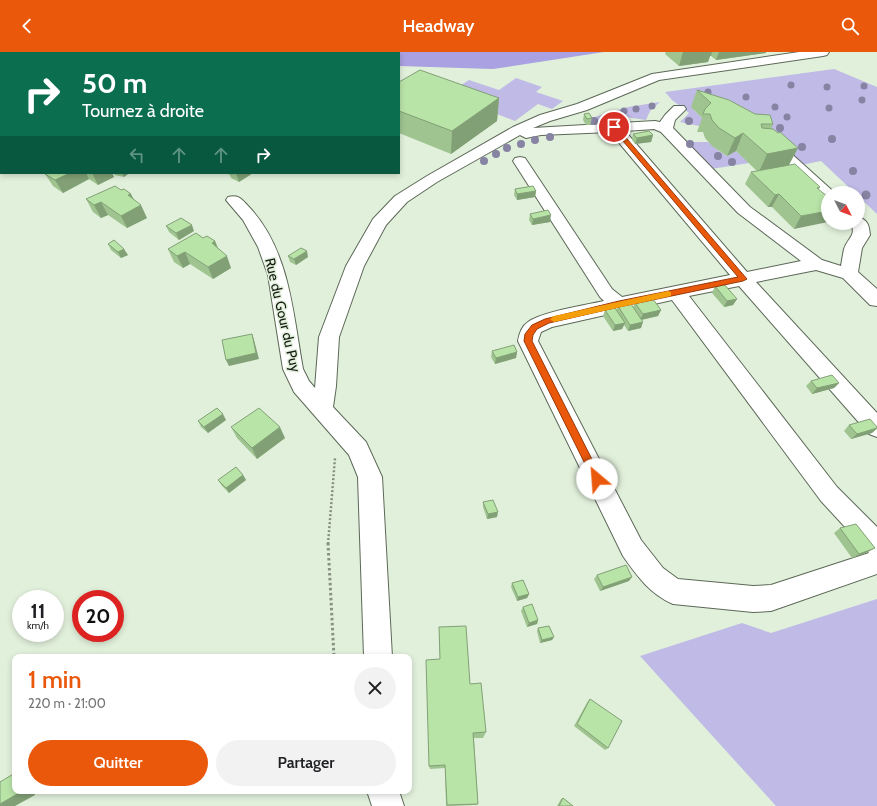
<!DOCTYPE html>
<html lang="fr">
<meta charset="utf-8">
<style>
body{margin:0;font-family:Cabin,sans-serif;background:#f2f2f2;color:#202124;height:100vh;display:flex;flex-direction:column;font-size:15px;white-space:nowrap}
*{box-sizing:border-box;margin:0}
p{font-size:13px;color:#757577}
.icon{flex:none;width:22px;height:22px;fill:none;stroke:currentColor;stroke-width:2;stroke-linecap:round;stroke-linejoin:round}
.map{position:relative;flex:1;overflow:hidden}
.details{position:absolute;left:12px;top:602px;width:400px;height:140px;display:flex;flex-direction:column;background:#fff;border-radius:8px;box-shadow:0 2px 6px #0003}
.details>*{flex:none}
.banner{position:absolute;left:0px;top:0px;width:400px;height:122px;box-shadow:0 2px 6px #0003;background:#0b6e4f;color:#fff;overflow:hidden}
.needle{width:26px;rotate:132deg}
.fabs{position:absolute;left:821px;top:134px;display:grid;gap:8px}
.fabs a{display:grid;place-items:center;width:44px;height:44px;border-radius:50%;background:#fff;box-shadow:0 2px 6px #0003;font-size:20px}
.speed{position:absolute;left:12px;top:538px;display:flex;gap:8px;font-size:20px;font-weight:700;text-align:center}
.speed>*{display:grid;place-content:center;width:52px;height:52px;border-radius:50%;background:#fff;box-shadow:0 2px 6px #0003;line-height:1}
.speed small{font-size:10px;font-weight:400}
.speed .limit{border:6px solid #d22;background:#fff;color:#111}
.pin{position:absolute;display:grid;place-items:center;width:34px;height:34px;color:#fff;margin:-17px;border:2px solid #fff;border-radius:50%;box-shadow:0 1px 4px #0007}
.me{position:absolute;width:44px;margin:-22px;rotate:333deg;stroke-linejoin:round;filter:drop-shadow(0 0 3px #0008)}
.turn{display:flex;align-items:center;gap:14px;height:84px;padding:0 16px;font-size:18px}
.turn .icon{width:52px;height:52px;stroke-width:2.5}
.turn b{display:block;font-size:28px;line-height:34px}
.lanes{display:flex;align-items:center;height:38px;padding:0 16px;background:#0003;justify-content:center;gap:20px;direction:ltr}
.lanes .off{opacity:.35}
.round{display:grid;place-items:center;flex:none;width:42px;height:42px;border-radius:21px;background:#f2f2f2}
.head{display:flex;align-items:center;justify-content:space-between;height:68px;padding:0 16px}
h1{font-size:24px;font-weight:600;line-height:30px;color:#ea580c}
.button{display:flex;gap:8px;margin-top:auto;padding:8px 16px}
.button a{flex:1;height:46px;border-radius:24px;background:#ea580c;color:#fff;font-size:16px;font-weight:600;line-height:46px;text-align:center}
.button a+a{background:#f2f2f2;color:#202124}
header{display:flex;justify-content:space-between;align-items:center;height:52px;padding:0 16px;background:#ea580c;color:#fff;font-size:18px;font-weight:600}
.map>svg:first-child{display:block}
.green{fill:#bfbae6}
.water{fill:#a9a1e1}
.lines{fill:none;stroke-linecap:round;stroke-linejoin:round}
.minor-casing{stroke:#5c6857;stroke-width:2}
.path-far1{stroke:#879182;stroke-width:2.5;stroke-dasharray:2 2;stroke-linecap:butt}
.path{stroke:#879182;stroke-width:3;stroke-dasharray:2.5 2.5;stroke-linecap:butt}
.minor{fill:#fff;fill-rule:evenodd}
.tree{fill:#8683a3}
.wall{fill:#9fc490}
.shaded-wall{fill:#82a076}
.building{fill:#b9e4a8;stroke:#82a076}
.route{fill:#ea580c;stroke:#983908}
.slow{fill:#f59e0b}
.labels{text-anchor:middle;stroke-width:3;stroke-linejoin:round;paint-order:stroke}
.street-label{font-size:14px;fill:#151a12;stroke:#e1f0db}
</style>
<header><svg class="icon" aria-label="back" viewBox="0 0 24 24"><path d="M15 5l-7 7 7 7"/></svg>Headway<svg class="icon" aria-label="search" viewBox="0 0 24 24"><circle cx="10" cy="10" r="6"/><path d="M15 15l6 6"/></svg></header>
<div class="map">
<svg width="877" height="754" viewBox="0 0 877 754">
<rect width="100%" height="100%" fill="#e1f0db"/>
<g class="green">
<path d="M834,17L877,35V162L858,144V141H855L821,109L801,113L692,56L704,68L699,74L680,70L689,61L672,48L665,40Z"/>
<path d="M516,26L542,35L536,40L563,49L552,57L538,52L515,69L446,43L469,28L499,38Z"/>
<path d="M660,50L650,59L646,68L625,65L623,70L590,71L588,67L628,55Z"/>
<path d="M685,90H708L719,99L727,104L736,99L749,111L711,117Z"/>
<path d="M877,547V754H776L640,604L742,571L771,581Z"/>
</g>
<path class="water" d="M0,0H604L493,17L399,14V1H1L0,34Z"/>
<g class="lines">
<defs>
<g id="minor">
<path d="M799,0H829L827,3L823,4L659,28L587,58L550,69L533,76L655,69L660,70L665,63L674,54H684L686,57L675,68L673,76L750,155L822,208L841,214C842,208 843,202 844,197C847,187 858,182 850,171H858V165C868,168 869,173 870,183L862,196L858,220L877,237V254L870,253L843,226L816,218L756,230L877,361V385L869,382L739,234L689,244L837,435L877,475V522L771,559L753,560L673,552C650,542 637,524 623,504L518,289C519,282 522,274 528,270C541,260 586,253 604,249L600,245L513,109L515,106L520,105L525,106L612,237L622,245L730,223L610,80L541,83L526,86L520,83L437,130L407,150L386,173L364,214L339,285L336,334L333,355L366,390L382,425L392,605H364L358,425L349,403L294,340L283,317L268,223L258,195L243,168L226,148L228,145C240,142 243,149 250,156C290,200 293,262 303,317L309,329L315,336L319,285L346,214L373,167L395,144L427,124L513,75L540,63L577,52L652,22ZM654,77L661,80L738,161L801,209L747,220L625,79ZM672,248L821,449L869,501L771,533L753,534L678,527L663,516L641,488L538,289L541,280L552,275Z"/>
<path d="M780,95L785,96L835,141H828V147L822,145L775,102L773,99L775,96Z"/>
<path d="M367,739H399L404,754H372Z"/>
</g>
</defs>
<use href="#minor" class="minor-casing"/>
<path class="path-far1" d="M328,492L335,406"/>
<path class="path" d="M328,491L334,605"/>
<use href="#minor" class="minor"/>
</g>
<g class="tree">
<circle cx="791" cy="33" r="3.5"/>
<circle cx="864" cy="34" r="3.5"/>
<circle cx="827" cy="35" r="3.5"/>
<circle cx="708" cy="40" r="3.5"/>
<circle cx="746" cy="45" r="3.5"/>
<circle cx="862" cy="48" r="3.5"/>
<circle cx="652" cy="54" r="3.5"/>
<circle cx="775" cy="55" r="3.5"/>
<circle cx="829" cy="56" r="3.5"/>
<circle cx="636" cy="57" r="3.5"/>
<circle cx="624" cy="59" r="3.5"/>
<circle cx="787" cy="65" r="3.5"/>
<circle cx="594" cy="69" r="4"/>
<circle cx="689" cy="69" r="4"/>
<circle cx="780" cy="76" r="4"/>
<circle cx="550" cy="85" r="4"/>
<circle cx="832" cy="87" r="4"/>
<circle cx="535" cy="88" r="4"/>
<circle cx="521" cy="92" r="4"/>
<circle cx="690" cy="92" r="4"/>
<circle cx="802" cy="95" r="4"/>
<circle cx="507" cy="96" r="4"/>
<circle cx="496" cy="102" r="4"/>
<circle cx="718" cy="104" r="4"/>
<circle cx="484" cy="109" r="4"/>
<circle cx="732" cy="110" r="4"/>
<circle cx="853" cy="119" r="4"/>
<circle cx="866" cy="143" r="4.5"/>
</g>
<g class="wall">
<path d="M666,0H766V1L716,8L711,4H710L708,10L679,14L665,2Z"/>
<path d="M399,30L499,46L497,69L451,102L399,81Z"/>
<path d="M697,38L773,72L771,77L789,113L820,135L794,177L772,155H768L745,132L751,120L757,119L736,99L727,104L712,94L705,86L703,80H697L702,66L691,55Z"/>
<path d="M584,62L592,66L590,73H586L583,68Z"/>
<path d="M633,82L653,83L651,90L635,92L632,88Z"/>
<path d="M47,121H112L114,125L98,133L89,127L63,141L53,134L45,122Z"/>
<path d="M114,121H127L128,122L124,125L115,123Z"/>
<path d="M226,121H253L239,130L231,126L230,123Z"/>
<path d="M515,137L536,139L535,145L517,148L514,143Z"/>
<path d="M86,147L135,149L147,166L127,176L108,163L101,166L93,160Z"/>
<path d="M530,162L550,170L532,173L529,168Z"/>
<path d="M166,174L194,179L179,188L169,180Z"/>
<path d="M203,186L215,189L218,196L231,216L213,227L190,212L183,216L174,210L168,197Z"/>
<path d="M108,192L128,203L121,206L111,198Z"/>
<path d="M288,204L308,205L296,213L290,210Z"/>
<path d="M715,234L737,247L733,253L724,255L712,241Z"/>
<path d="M635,251L661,258L658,264L642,268L641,276L628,279L624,273L622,277L613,279L603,264L605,258H616L618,254L633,255Z"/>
<path d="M492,299L517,300L516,306L495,312L491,305Z"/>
<path d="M811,329L839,331L834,336L812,342L806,334Z"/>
<path d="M226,368L208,381L201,375L198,369Z"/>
<path d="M849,373L877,375V377L872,381L851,387L844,379Z"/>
<path d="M231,375L285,386L257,407L237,386Z"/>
<path d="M243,423L246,428L229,441L222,434L218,428Z"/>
<path d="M483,450L497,465L487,467L483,455Z"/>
<path d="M840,476L868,500L852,506L834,481Z"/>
<path d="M597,523L629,529L600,539L594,527Z"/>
<path d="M512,531L529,542L527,546L517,549L511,535Z"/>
<path d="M523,555L538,568L537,572L527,575L521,559Z"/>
<path d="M439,575L470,632L486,680L483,686H474L478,752L476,753L446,754L445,716L430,717L429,714L440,607Z"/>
<path d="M538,576L554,585L552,588L540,591L537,579Z"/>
<path d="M590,647L608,696L605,698L574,674L588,649Z"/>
<path d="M563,746L573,754H557L561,747Z"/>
</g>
<g class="shaded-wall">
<path d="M683,0H712L711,4H710L708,10L679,14Z"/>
<path d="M719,0H766V1L716,8Z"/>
<path d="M499,46L497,69L451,102L452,79Z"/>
<path d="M743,81L736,99L727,104L735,86Z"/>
<path d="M653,83L651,90L635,92L637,86Z"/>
<path d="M798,96L789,113L759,120L767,102Z"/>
<path d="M70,121H86L89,127L63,141L55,128Z"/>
<path d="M92,121H112L114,125L98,133Z"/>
<path d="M122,121H127L128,122L124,125Z"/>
<path d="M236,121H253L239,130Z"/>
<path d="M536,139L535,145L517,148V142Z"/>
<path d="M131,142L137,154L128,143Z"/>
<path d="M779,142L772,155H768L775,143Z"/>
<path d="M101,150L108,163L101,166L94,153Z"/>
<path d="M141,153L147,166L127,176L121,164Z"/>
<path d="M828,159V170L794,177L801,164Z"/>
<path d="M551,163L550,170L532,173L533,167Z"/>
<path d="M192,173L194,179L179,188L176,181Z"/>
<path d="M215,189L220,202L212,191Z"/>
<path d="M124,197L128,203L121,206L118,200Z"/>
<path d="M307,199L308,205L296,213L294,207Z"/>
<path d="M185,200L190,212L183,216L177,204Z"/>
<path d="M227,204L231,216L213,227L208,215Z"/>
<path d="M737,247L733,253L724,255L727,249Z"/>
<path d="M661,258L658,264L640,268L643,262Z"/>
<path d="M643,270L641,276L628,279L630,273Z"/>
<path d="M625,271L622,277L613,279L615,273Z"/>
<path d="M252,282L254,288L259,307L229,314L226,308Z"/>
<path d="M517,300L516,306L495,312L496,306Z"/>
<path d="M839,331L834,336L812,342L817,336Z"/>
<path d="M223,362L226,368L208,381L204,375Z"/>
<path d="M280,375L285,386L257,407L252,396Z"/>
<path d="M877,376L872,381L851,387L857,382Z"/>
<path d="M243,423L246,428L229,441L226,436Z"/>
<path d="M498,460L497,465L487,467L488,462Z"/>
<path d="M875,496L868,500L852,506L859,502Z"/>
<path d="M632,525L629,529L600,539L603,535Z"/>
<path d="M529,542L527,546L517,549L518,545Z"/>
<path d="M538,568L537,572L527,575L529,571Z"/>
<path d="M554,585L552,588L540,591L542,588Z"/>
<path d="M19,739H35V743L15,754H0V752Z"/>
</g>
<g class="building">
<path d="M420,18L499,46L452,79L399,59V30Z"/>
<path d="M697,38L729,48L755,62L770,63L773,72H761L762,76L773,77L778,81L780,80L798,96L767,102L743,81L735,86L719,76L712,68L710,62H703L705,57L711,51Z"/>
<path d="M589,61L592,66L587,67L584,62Z"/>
<path d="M649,79L653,83L637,86L633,82Z"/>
<path d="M795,112L820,135L817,136L828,145V159L801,164L779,142L775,143L751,120Z"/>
<path d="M47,121H70L55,128L45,122Z"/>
<path d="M115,134L121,138L124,137L131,142L128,143L141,153L121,164L101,150L94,153L86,147Z"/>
<path d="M533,134L536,139L517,142L515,137Z"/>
<path d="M548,158L551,163L533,167L530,162Z"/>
<path d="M181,166L192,173L176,181L166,174Z"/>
<path d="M196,181L203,186L207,184L215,189L212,191L227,204L208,215L185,200L177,204L168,197Z"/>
<path d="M114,188L124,197L118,200L108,192Z"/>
<path d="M301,196L307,199L294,207L288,204Z"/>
<path d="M724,232L737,247L727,249L715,234Z"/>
<path d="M653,247L661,258L643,262L635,251Z"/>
<path d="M631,252L643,270L630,273L618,254Z"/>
<path d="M615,256L625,271L615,273L605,258Z"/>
<path d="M252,282L256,301L226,308L222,288Z"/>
<path d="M514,293L517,300L496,306L492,299Z"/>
<path d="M832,323L839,331L817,336L811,329Z"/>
<path d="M217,356L223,362L204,375L198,369Z"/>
<path d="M259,356L280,375L252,396L231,375Z"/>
<path d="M870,367L877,375V376L857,382L849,373Z"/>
<path d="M236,415L243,423L226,436L218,428Z"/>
<path d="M493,448L498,460L488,462L483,450Z"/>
<path d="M856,472L875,496L859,502L840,476Z"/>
<path d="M626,513L632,525L603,535L597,523Z"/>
<path d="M523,528L529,542L518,545L512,531Z"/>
<path d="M532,552L538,568L529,571L523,555Z"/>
<path d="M466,574L470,632L481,631L486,680L473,681L478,752L447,753L445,713L429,714L426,608L440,607L439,575Z"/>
<path d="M549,574L554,585L542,588L538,576Z"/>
<path d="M590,647L622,669L608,696L577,672Z"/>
<path d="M15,721V739H19V741L0,752V730Z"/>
<path d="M563,746L573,754H559Z"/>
</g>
<path class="route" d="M614,73L616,74L747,227L743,229L619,255L549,271L537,277L533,283L532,289L602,427L601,430L597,431L594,430L524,289L525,282L532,273L545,267L619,249L738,225L612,76L611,75Z"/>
<path class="slow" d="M668,239L671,240V244L554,270L550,267L554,264Z"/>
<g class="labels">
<g class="street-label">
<text transform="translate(283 263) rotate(77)" y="5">Rue du Gour du Puy</text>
</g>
</g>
</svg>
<div class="fabs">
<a><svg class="needle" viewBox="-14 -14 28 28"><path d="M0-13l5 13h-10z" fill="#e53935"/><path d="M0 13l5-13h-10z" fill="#757577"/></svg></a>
</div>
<div class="speed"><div>11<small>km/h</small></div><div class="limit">20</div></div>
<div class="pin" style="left:614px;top:75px;background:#d93025"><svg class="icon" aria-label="arrive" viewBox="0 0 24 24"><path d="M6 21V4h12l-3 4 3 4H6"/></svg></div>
<svg class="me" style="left:597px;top:427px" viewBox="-20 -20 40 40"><circle r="19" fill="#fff"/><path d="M0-13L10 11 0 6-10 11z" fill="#ea580c"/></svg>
<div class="banner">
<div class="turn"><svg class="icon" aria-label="right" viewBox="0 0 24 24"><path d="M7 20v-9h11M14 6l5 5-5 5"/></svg><div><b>50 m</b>Tournez à droite</div></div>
<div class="lanes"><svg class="icon off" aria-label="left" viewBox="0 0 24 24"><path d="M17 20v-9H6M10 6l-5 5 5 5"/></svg><svg class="icon off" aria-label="ahead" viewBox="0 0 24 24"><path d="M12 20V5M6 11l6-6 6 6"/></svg><svg class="icon off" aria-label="ahead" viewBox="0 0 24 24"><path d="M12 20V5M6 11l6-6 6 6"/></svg><svg class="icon" aria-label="right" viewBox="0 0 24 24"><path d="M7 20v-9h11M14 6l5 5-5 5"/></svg></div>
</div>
<section class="details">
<div class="head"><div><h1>1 min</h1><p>220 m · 21:00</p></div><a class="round"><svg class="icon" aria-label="close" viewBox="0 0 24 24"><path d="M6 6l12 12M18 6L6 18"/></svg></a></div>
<div class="button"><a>Quitter</a><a>Partager</a></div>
</section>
</div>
